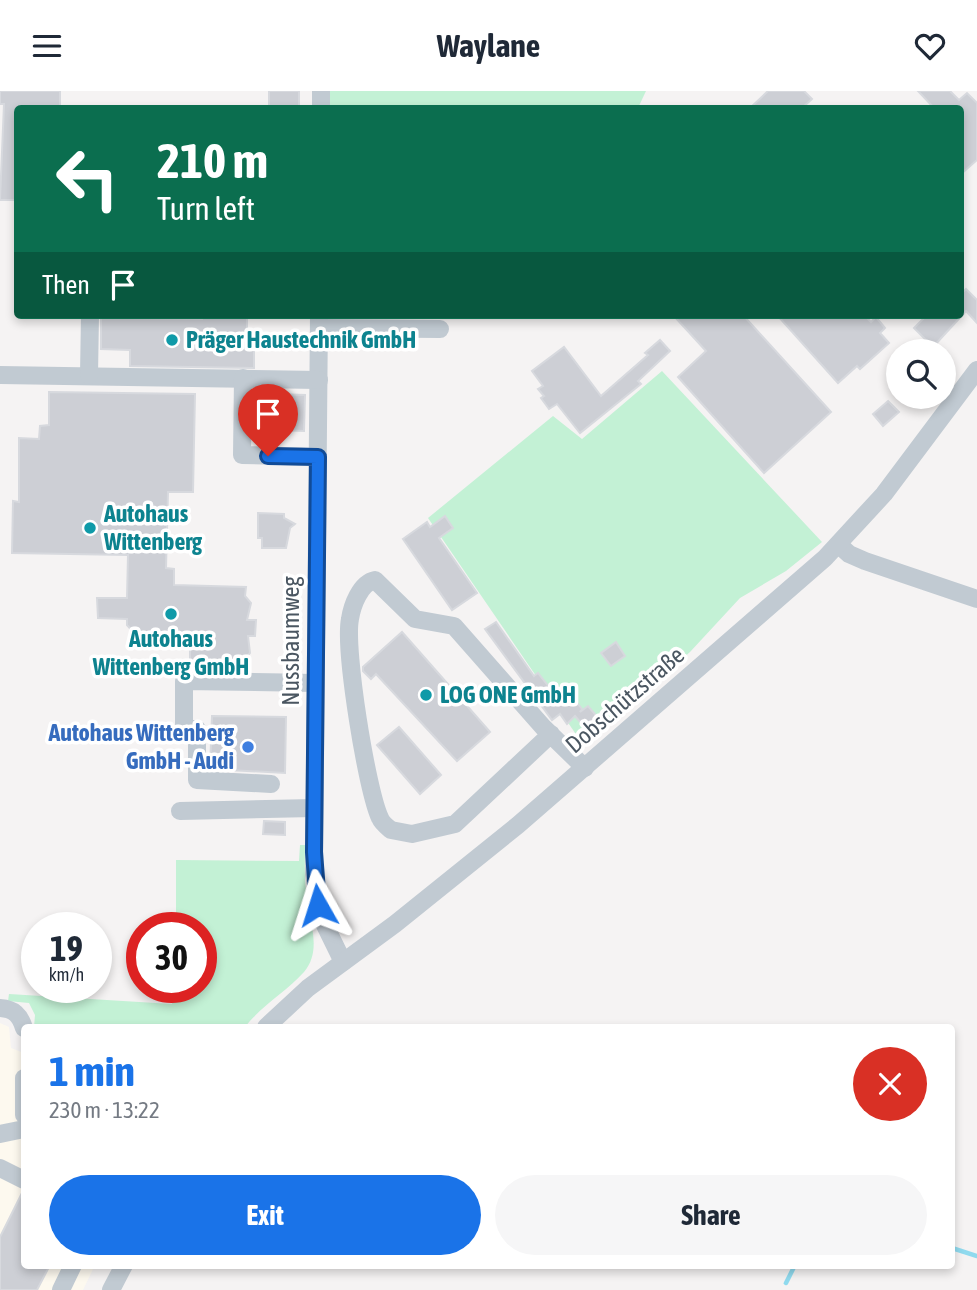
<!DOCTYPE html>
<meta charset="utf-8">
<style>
body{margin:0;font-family:"Asap Condensed",sans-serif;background:#f6f6f7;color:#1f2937;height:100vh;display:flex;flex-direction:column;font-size:26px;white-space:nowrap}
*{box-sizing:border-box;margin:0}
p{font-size:23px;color:#747a83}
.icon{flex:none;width:38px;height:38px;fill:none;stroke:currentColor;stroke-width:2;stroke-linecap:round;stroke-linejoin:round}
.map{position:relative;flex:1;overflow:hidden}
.sheet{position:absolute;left:21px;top:933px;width:934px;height:245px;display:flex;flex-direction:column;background:#fff;border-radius:7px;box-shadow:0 4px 10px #0003}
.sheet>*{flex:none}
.top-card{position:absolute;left:14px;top:14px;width:950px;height:214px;border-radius:7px;box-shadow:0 4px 10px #0003;background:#0b6e4f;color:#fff;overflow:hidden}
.buttons{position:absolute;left:886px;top:248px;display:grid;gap:14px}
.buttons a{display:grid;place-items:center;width:70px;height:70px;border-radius:50%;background:#fff;box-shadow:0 4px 10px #0003;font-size:35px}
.speed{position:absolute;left:21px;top:821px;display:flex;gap:14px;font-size:35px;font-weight:700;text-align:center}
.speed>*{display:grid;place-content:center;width:91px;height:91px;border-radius:50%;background:#fff;box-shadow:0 4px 10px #0003;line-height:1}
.speed small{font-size:18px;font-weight:400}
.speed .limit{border:10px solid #d22;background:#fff;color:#111}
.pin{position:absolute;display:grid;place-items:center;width:60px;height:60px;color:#fff;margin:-72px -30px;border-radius:50% 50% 50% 0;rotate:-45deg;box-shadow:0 0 7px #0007}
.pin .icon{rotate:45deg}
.me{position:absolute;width:77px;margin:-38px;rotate:354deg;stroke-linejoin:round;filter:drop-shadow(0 0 5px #0008)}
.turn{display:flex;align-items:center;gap:24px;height:147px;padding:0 28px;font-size:32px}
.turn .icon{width:91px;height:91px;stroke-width:2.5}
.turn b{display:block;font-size:49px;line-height:60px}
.then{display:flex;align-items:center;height:66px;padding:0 28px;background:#0003;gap:14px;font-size:26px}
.round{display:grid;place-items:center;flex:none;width:74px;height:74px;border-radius:37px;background:#f6f6f7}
.head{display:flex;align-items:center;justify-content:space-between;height:119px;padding:0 28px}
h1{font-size:42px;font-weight:700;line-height:52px;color:#1a73e8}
.primary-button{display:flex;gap:14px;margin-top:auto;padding:14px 28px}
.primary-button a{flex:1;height:80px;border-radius:42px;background:#1a73e8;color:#fff;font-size:28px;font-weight:700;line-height:80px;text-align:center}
.primary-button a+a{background:#f6f6f7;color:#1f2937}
header{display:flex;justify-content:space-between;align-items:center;height:91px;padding:0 28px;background:#fff;font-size:32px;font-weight:700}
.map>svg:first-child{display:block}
.commercial{fill:#fdf9ef}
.green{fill:#c3f1d5}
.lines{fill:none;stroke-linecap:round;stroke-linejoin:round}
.stream{stroke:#90daee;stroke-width:4.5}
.building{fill:#cdcfd5;stroke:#d7d9de;stroke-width:2}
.minor{stroke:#c1cad2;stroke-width:18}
.route-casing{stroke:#114b97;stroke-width:18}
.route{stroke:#1a73e8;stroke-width:12}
.culture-dot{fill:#0f9aa8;stroke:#fff;stroke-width:2.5}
.shop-dot{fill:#3f7fe0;stroke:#fff;stroke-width:2.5}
.labels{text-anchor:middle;stroke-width:7;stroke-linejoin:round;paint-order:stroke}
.culture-label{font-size:24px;font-weight:bold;fill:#0d838f;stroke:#fff;text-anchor:start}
.street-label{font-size:24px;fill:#4a5661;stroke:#fff}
.shop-label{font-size:24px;font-weight:bold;fill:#366cbe;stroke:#fff;text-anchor:end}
</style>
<header><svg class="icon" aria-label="menu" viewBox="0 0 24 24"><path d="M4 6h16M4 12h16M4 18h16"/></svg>Waylane<svg class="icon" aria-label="heart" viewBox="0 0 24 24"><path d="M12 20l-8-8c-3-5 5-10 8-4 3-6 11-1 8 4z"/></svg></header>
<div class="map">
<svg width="977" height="1199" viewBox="0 0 977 1199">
<rect width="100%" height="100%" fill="#f5f3f3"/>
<path class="commercial" d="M0,932L9,936L11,957L24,962V1174H95L83,1199H0Z"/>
<g class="green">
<path d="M328,0H646L638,17L328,18Z"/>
<path d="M662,280L822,451L786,480L740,507L690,561L584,655L428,427L553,325L582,348Z"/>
<path d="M300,754H305C305,772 304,790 307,808C310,832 322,860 304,881C286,901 262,914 245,936H34L35,924L29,912L8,910L9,903L172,913L175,896H201V836H176V769L299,770Z"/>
</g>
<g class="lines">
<g class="stream">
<path d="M952,1157L977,1165"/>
<path d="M786,1192L795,1174"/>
</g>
</g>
<g class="building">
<path d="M0,0H60V18H18V109H0L4,13H0Z"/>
<path d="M269,0H299V17L269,16Z"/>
<path d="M768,0H804L812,8L801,18H749Z"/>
<path d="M918,0H950L959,9L967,2L977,12V69L961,83V18H935Z"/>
<path d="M966,198L977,209V232L966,220L933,256L914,237L927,224H961V203Z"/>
<path d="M202,224H247V257H254V277L130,275V259L101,258V227L202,228Z"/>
<path d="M673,224H743L831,321L764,382L678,286L706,260Z"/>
<path d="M777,224H864L871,231L876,226L885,237L880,242L889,252L860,278L857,275L838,292Z"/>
<path d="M660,249L670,260L638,290L641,293L580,342L557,313L549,318L541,307L544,305L538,298L543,295L532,280L564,256L601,305L648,264L645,262Z"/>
<path d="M49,301L195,303L193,401H168L166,477L174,478V494L246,496L245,505L251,512L247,529H256L255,545H248L250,562L244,569V578L190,576V553L180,543H135L127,534V528L98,527L97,507H127L128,464L12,462L13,410L19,411V347L39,348L40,335L49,334Z"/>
<path d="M277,303L305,304L304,340L277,339Z"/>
<path d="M888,310L899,321L883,335L873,323Z"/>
<path d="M258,422L284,423V427L295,433L290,437L286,457H262V447H258Z"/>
<path d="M445,425L453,437L439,447L477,502L452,519L403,448L427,431L430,436Z"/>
<path d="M496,531L534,585L538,582L560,610L570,603L582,618L580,621L588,615L600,629L588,640L575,625L567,633L560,623L552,629L485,538Z"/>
<path d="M402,541L490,641L457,670L376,583L371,588L363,580V576Z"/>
<path d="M616,551L625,565L611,575L601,562Z"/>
<path d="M212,625L286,626L285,682L210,678Z"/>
<path d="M399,636L441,684L420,703L377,654Z"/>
<path d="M264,730L285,731V744L263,743Z"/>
<path d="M23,1100L24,1174H50L37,1199H0V1146Z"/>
</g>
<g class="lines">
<g class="minor">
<path d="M321,18V0"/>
<path d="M319,224L314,783L322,828L343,871"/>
<path d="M319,237L440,238"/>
<path d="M0,284L319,289"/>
<path d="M89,284L90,224"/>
<path d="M243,287L242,364L318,366"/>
<path d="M839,454L849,463L865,470L977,508"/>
<path d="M551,643L455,733L412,743L391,739C386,735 382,732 380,727C367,700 344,558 350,528C352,515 360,492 375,489L415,528L454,535L543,636L585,677"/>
<path d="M271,693L197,689V638H184V590L315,592"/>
<path d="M180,720L314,717"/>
<path d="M0,917C14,918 20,924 24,937"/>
<path d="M266,936L308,897L395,833L518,734L825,467L884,403L977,279"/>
<path d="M24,987V1024"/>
<path d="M0,1043L24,1038"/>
<path d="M0,1077L24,1089"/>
<path d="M61,1199L73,1174"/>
<path d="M111,1199L124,1174"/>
</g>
</g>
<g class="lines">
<defs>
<path id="route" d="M268,365L318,366L314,761L318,814"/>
</defs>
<use href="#route" class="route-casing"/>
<use href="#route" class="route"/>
</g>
<g class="culture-dot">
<circle cx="172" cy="249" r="7"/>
<circle cx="90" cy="437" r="7"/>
<circle cx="171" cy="523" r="7"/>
<circle cx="426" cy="604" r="7"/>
</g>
<circle class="shop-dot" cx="248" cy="656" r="7"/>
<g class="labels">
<g class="culture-label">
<text x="186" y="257">Präger Haustechnik GmbH</text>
<text x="104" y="431">Autohaus<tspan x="104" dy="28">Wittenberg</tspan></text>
<text x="171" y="556" text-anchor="middle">Autohaus<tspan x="171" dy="28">Wittenberg GmbH</tspan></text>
<text x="440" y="612">LOG ONE GmbH</text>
</g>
<g class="street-label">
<text transform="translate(291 550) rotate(-90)" y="8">Nussbaumweg</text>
<text transform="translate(625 609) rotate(-41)" y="8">Dobschützstraße</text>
</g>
<g class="shop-label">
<text x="234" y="650">Autohaus Wittenberg<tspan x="234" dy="28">GmbH - Audi</tspan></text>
</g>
</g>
</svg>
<div class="buttons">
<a><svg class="icon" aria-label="search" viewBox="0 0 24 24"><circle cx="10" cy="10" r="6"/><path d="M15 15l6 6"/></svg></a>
</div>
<div class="speed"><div>19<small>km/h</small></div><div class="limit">30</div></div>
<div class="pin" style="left:268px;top:365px;background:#d93025"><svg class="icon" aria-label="arrive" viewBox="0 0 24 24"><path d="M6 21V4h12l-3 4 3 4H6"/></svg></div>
<svg class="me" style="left:318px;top:814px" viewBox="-20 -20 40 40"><path d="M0-17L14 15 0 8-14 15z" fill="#1a73e8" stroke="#fff" stroke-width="4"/></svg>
<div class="top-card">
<div class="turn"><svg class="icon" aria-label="left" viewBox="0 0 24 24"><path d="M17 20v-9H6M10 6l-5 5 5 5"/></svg><div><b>210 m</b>Turn left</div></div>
<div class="then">Then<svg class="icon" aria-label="arrive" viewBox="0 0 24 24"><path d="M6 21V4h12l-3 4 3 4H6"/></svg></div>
</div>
<section class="sheet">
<div class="head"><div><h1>1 min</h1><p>230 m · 13:22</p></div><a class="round" style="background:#d93025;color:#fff"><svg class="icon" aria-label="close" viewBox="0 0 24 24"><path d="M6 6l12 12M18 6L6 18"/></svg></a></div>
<div class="primary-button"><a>Exit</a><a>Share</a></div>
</section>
</div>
